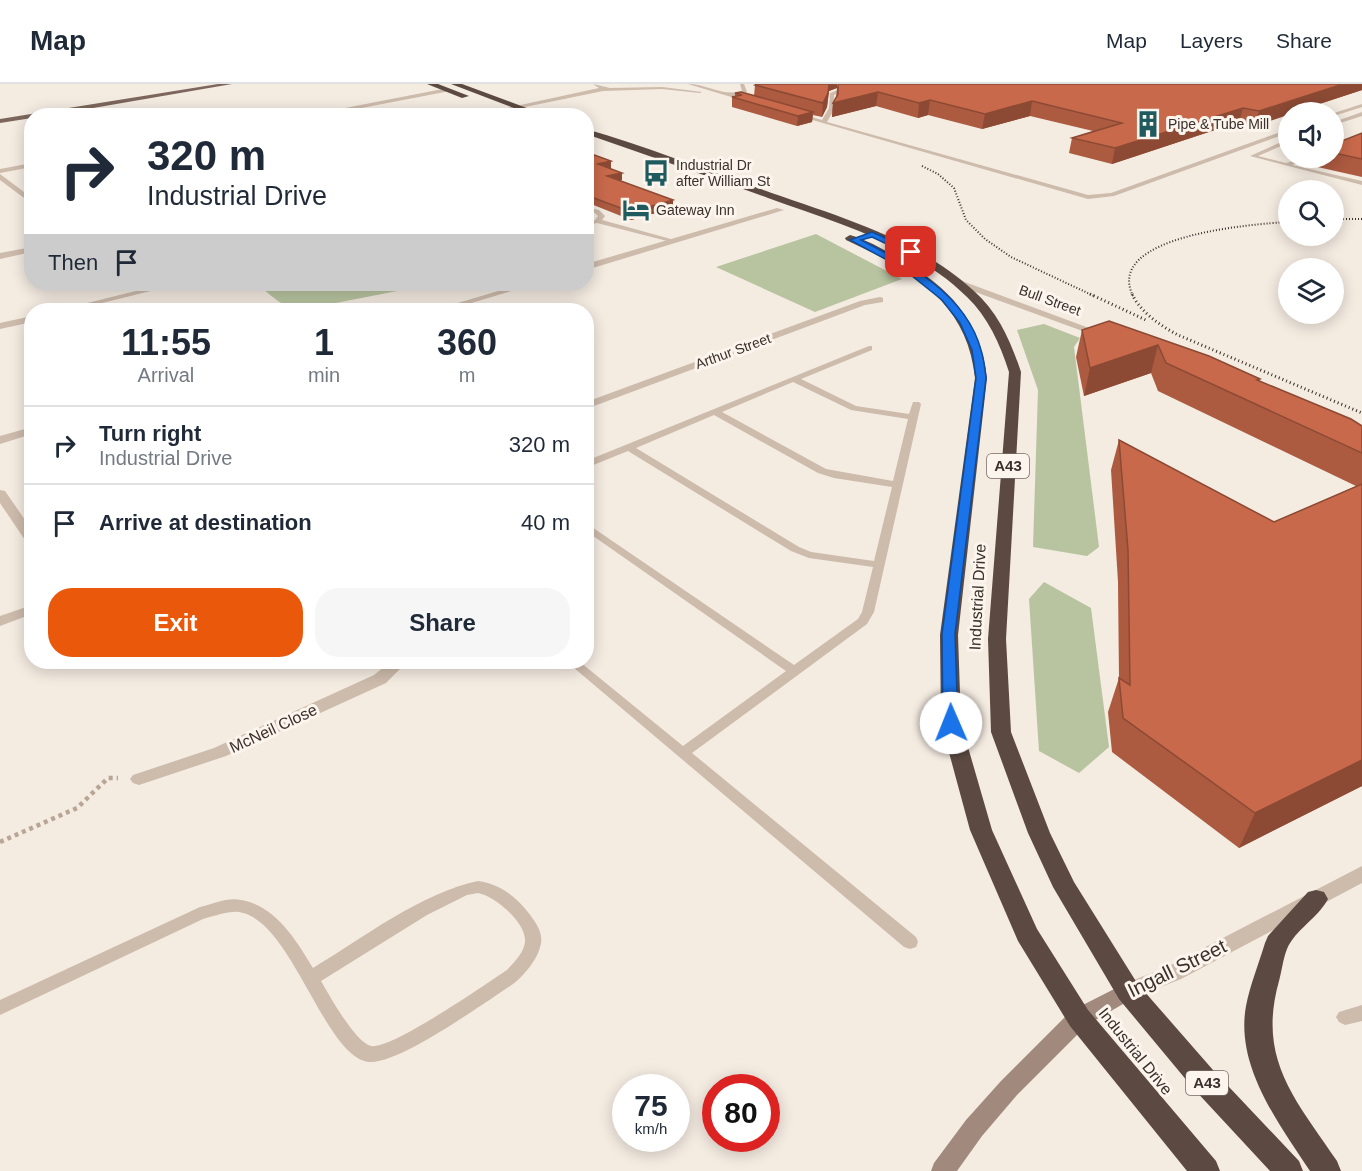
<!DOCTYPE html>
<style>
body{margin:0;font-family:Helvetica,sans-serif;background:#f6f6f7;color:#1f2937;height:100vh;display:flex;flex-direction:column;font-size:22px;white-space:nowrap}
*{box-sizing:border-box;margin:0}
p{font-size:20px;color:#747a83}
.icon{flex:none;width:33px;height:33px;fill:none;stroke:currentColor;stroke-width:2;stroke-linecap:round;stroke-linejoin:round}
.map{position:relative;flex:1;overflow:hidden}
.panel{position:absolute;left:24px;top:219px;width:570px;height:366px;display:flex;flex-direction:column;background:#fff;border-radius:24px;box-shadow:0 3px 15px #0003}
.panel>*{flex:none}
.hud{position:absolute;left:24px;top:24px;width:570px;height:183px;border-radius:24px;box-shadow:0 3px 15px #0003;background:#fff;color:#1f2937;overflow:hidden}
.controls{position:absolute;left:1278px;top:18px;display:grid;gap:12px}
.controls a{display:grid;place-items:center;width:66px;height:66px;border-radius:50%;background:#fff;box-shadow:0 3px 15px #0003;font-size:30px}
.speed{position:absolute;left:612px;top:990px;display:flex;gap:12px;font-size:30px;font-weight:700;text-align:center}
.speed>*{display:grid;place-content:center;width:78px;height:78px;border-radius:50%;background:#fff;box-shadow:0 3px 15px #0003;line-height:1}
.speed small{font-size:15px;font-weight:400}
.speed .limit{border:9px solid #d22;background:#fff;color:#111}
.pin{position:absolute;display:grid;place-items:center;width:51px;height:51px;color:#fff;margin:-26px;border-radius:12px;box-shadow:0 3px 9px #0006}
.me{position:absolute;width:66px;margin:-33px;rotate:359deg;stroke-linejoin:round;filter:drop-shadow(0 0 4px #0008)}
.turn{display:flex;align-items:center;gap:21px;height:126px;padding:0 24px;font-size:27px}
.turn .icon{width:78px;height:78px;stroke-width:2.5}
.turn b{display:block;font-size:42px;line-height:51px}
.then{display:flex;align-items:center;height:57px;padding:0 24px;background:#0003;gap:12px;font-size:22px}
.eta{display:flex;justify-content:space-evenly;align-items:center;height:102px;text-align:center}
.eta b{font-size:36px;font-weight:700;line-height:42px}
.cta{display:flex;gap:12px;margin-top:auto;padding:12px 24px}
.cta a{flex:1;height:69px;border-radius:24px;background:#ea580c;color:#fff;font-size:24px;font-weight:700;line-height:69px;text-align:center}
.cta a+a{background:#f6f6f7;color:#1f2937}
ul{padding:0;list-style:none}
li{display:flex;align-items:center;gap:18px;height:78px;padding:0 24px;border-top:2px solid #e0e1e3}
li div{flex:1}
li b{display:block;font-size:22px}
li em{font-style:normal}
header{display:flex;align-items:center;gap:36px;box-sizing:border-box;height:84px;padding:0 30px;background:#fff;border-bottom:2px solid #e0e1e3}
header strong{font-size:28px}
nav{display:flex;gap:33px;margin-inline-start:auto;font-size:21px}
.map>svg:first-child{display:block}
.green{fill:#b8c4a0}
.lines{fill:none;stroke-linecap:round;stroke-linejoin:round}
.path{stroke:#b9a596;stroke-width:4.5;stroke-dasharray:4 4;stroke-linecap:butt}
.lane{fill:#cdbbac;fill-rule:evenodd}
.street{fill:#cdbbac;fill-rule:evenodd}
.secondary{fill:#a18a7d;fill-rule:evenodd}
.primary{fill:#7d675c;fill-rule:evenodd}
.highway{fill:#5c4a42;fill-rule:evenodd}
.rail-far1{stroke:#3b302b;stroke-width:2;stroke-dasharray:1 2;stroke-linecap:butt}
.rail{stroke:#3b302b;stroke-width:3;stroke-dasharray:1 3;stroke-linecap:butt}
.wall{fill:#ac5a40}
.shaded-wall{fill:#8c4a34}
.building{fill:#c8694b;stroke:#8c4a34;stroke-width:1.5}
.route{fill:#1a73e8;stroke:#114b97;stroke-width:1.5}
.labels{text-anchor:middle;stroke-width:6;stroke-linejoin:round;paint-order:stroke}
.far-poi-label{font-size:14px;fill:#3b302b;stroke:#fbf5ee;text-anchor:start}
.far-street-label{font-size:14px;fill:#3b302b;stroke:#fbf5ee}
.shield{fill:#fbf5ee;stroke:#756b66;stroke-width:1.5}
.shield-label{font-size:15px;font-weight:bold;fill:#3b302b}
.street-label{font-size:16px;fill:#3b302b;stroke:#fbf5ee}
.near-street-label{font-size:20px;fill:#3b302b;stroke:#fbf5ee}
</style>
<header>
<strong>Map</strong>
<nav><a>Map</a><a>Layers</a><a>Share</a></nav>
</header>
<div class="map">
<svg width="1362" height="1087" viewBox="0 0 1362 1087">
<rect width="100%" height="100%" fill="#f4ebe1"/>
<g class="green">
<path d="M816,150L902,195L815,228L716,183Z"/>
<path d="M256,200H433L300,226C285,226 269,209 256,200Z"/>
<path d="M1044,240L1080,254L1074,263L1099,463L1087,472L1033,463L1038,306L1017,246Z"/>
<path d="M1044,498L1091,524L1109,663L1079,689L1039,667L1029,515Z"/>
</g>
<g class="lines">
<path class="path" d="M0,758L77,724L108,694H118"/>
<g class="lane">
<path d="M593,0L610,4L662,3L702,8L700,9L662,5L603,7L501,28L498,26L599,4Z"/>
<path d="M688,0C707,0 723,13 742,7L740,0H744L747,8L737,12L752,17L748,18Z"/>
<path d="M853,0H859L834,11L835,24L827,38L1088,111L1111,109L1286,46H1288V49L1114,112L1088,115L795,31L798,29L822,36L829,24L830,9Z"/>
<path d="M1362,20V23L1334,32V29Z"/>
<path d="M1362,28V32L1334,41V38Z"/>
<path d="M1288,55V59L1258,72L1286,79L1303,74H1310L1292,81L1362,97V101L1250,72Z"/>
<path d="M586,123L599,126L605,132L602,136L678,157L675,159L597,139L586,142V138L595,136L598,132L595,129L586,127Z"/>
<path d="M869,262H872V266L801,295L856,322L909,330L913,318H919L921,320L874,528L867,540L692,669L916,853L918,858L916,863L910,865L904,863L567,578H580L683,662L786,587L586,447V439L794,581L858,535L862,528L873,483L809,474L791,467L628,367L586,384V377ZM793,298L851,326L908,335L893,397L826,385L722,328ZM714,331L818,389L834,394L892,403L874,477L811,468L799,463L636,364Z"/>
<path d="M478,797C499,800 514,811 527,827C534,836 543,847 541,859C539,872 529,885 520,894C512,902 500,908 491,915C466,931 398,979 370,978C325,976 292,835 239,828C228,827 215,832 203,835L0,931V916L200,823C213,820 228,813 241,816C276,822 296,856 313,884C361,855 423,808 478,797ZM478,809C495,812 527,839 525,858C524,869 514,878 507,886C486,900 391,966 371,962C355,958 329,911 321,897L427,831L467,811Z"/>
<path d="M1362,921V937L1345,941L1339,938L1336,933L1339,928Z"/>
</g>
<g class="street">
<path d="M448,4L450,7L320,32H304Z"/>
<path d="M32,79V83L0,89V85Z"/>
<path d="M0,90L32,114V120L0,96Z"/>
<path d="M777,124L784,126L586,186V180Z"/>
<path d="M872,147L875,148V152L854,159L850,156Z"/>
<path d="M32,163V168L0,175V169Z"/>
<path d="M956,197H962L1108,251L1099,253L956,201Z"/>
<path d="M164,200H179L74,226H59Z"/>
<path d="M522,200H535L448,226H434Z"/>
<path d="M880,213L883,214V218L865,221L586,325V318L860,217Z"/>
<path d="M32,232V238L0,245V239Z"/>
<path d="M32,343V350L0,360V352Z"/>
<path d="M0,406L5,407L32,446V460L27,459L0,419Z"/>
<path d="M32,521V530L0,542V532Z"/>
<path d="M390,578H407L386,599L226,672L139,701L133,699L130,695L133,691L214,664L374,591Z"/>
<path d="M1362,782V799L1181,895L1128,916L1121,913L1117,907L1121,901L1167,883Z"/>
</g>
<path class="secondary" d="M1128,898L1135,901L1139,907L1135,913L1087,941L1017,1011L982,1052L957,1087H931L934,1079L966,1036L1001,997L1071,927Z"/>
<path class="primary" d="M218,0H232L47,32H32V34L0,39V35Z"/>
<g class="highway">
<path d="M427,0H438L469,12L462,14Z"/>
<path d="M451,0H462L548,32H535Z"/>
<path d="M586,45C644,62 701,84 758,104C833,131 914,152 974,207C998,228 1011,258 1021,288L1006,555L1011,648L1050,749L1074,798L1137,899L1213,986L1299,1077L1303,1087H1270L1193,1004L1119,915L1053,803L1028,749L991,648L988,555L1009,288C1000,260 988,233 967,213C913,160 837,139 768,114C707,92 647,71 586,50Z"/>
<path d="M850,151C867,156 885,166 900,175C949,203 981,237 987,294L958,551L961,639L992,746L1037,845L1088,926L1216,1077L1220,1087H1187L1070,942L1018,857L970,746L941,639L940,551L975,294C967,217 911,186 846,156L845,154Z"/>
<path d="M1316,806L1324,808L1328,815C1318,834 1295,846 1287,865C1283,875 1282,886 1279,897C1257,975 1295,1015 1337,1077L1341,1087H1310C1279,1040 1235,982 1246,922C1250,901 1259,879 1265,859L1268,852L1308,808Z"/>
</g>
<g class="rail-far1">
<path d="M922,82L938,90L954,104L966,136L985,155L1011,173L1094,212"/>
<path d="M1334,135H1362"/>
<path d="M1133,212C1103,151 1254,140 1288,138"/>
</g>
<g class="rail">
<path d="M1090,210L1148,237"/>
<path d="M1132,210C1141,229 1161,242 1178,251L1362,329"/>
</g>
</g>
<g class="wall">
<path d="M755,1L1362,6L1295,28H1288L1255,42L1239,38L1112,80L1069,69L1072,54L1093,47L1030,32L982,45L928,31L918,34L876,22L832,33L833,19L836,13L837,4L829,7L827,23L822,33L813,31L812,38L797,42L732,23V13L735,12V9L754,12Z"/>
<path d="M1362,49V93L1313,82L1316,74H1334V60Z"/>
<path d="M586,68L611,77V84H609L622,89V96L619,97L673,124L631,136L586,118Z"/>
<path d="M1109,237L1260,295L1259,297L1362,342V702L1239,764L1112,668L1108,628L1119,594L1118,498L1111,386L1119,356L1274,438L1356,402L1158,307L1151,289L1084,312L1076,273L1082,246Z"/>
</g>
<g class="shaded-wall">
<path d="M829,0H837V4L829,7L827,23L822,33L823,19Z"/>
<path d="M1343,0H1362V6L1295,28H1288V31L1255,42L1259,27Z"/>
<path d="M878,8L876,22L832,33L833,19Z"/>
<path d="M930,16L928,31L918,34L919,19Z"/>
<path d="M1032,17L1030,32L982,45L985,30Z"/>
<path d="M1243,24L1239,38L1112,80L1115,64Z"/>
<path d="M813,28L812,38L797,42L798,32Z"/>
<path d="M611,77V84L598,87V80Z"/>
<path d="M622,89V96L608,99L607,92Z"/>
<path d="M673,116V124L631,136V128Z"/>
<path d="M1158,261L1151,289L1084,312L1090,284Z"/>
<path d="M1362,676V702L1239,764L1255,729Z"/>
</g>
<g class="building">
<path d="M757,0H829L828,9L823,19L755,1Z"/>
<path d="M838,0H1343L1259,27L1243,24L1115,64L1072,54L1122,39L1032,17L985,30L930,16L919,19L878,8L833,19L838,10Z"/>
<path d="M741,8L813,28L798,32L732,13L742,11L735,9Z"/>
<path d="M1362,49V75L1334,69V60Z"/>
<path d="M586,68L611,77L598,80L622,89L607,92L673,116L631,128L586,111Z"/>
<path d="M1109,237L1209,272L1260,295L1257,296L1351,335L1362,342V369L1166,279L1158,261L1090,284L1082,246Z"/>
<path d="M1119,356L1274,438L1362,400V676L1255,729L1123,634L1119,594L1130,601L1128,466Z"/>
</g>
<path class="route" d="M872,148L913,166V170H908L872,153L861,156C908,180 966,210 981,266C984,275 985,285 986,294L955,550L958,639L951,644L943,639L942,550L976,294L972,266L960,239L942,216L902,184L850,156Z"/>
<defs>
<symbol id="building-bare" viewBox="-9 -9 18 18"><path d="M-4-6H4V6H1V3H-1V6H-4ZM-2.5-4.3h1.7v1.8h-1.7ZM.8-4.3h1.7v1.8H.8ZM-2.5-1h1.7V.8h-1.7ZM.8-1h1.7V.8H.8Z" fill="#1f5a5e" stroke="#fbf5ee" stroke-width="2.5" paint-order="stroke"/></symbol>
<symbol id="bus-bare" viewBox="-9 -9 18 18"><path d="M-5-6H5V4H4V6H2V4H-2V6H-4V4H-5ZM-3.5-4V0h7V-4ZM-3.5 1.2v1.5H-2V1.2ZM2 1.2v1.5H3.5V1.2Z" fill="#1f5a5e" stroke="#fbf5ee" stroke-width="2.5" paint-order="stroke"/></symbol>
<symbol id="hotel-bare" viewBox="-9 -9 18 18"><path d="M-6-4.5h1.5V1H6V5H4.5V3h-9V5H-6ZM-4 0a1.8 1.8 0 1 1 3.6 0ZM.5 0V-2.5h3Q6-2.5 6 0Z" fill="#1f5a5e" stroke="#fbf5ee" stroke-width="2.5" paint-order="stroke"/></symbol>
</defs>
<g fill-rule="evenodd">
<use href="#building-bare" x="1129" y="21" width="38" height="38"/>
<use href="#bus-bare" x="637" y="70" width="38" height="38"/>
<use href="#hotel-bare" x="617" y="107" width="38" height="38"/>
</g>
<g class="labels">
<g class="far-poi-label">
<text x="1168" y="45">Pipe &amp; Tube Mill</text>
<text x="676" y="86">Industrial Dr<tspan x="676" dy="16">after William St</tspan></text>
<text x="656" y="131">Gateway Inn</text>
</g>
<g class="far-street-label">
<text transform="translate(1050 216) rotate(20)" y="5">Bull Street</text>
<text transform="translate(733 267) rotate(-20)" y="5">Arthur Street</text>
</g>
<g class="shield">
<rect x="987" y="370" width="42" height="24" rx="4.5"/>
<rect x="1186" y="987" width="42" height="24" rx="4.5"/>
</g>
<g class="shield-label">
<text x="1008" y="387">A43</text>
<text x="1207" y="1004">A43</text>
</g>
<g class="street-label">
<text transform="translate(977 513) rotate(-87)" y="6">Industrial Drive</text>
<text transform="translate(273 644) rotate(-25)" y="6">McNeil Close</text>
<text transform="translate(1136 967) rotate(51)" y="6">Industrial Drive</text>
</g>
<g class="near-street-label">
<text transform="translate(1177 884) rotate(-26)" y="7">Ingall Street</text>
</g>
</g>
</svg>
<div class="controls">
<a><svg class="icon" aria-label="sound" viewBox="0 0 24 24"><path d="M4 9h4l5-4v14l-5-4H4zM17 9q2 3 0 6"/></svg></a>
<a><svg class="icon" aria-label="search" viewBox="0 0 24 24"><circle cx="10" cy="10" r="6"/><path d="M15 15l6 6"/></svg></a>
<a><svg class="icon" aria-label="layers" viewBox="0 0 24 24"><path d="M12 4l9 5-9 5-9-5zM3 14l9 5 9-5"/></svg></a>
</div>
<div class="speed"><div>75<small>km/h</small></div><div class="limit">80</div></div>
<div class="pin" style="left:911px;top:168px;background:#d93025"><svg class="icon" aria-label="arrive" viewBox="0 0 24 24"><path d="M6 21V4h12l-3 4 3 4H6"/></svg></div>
<svg class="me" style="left:951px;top:639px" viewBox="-20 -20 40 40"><circle r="19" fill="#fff"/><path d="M0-13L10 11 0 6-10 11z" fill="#1a73e8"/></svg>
<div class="hud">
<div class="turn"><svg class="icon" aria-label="right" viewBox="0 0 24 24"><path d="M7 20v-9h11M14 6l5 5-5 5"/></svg><div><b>320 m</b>Industrial Drive</div></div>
<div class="then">Then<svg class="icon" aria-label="arrive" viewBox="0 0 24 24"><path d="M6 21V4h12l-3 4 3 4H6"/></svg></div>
</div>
<section class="panel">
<div class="eta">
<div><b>11:55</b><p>Arrival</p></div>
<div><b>1</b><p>min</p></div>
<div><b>360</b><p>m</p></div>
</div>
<ul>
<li><svg class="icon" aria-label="right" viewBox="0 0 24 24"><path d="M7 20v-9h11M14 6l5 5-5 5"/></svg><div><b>Turn right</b><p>Industrial Drive</p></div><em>320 m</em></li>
<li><svg class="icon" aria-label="arrive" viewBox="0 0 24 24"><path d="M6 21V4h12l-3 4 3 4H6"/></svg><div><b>Arrive at destination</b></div><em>40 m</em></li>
</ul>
<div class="cta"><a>Exit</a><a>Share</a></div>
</section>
</div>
